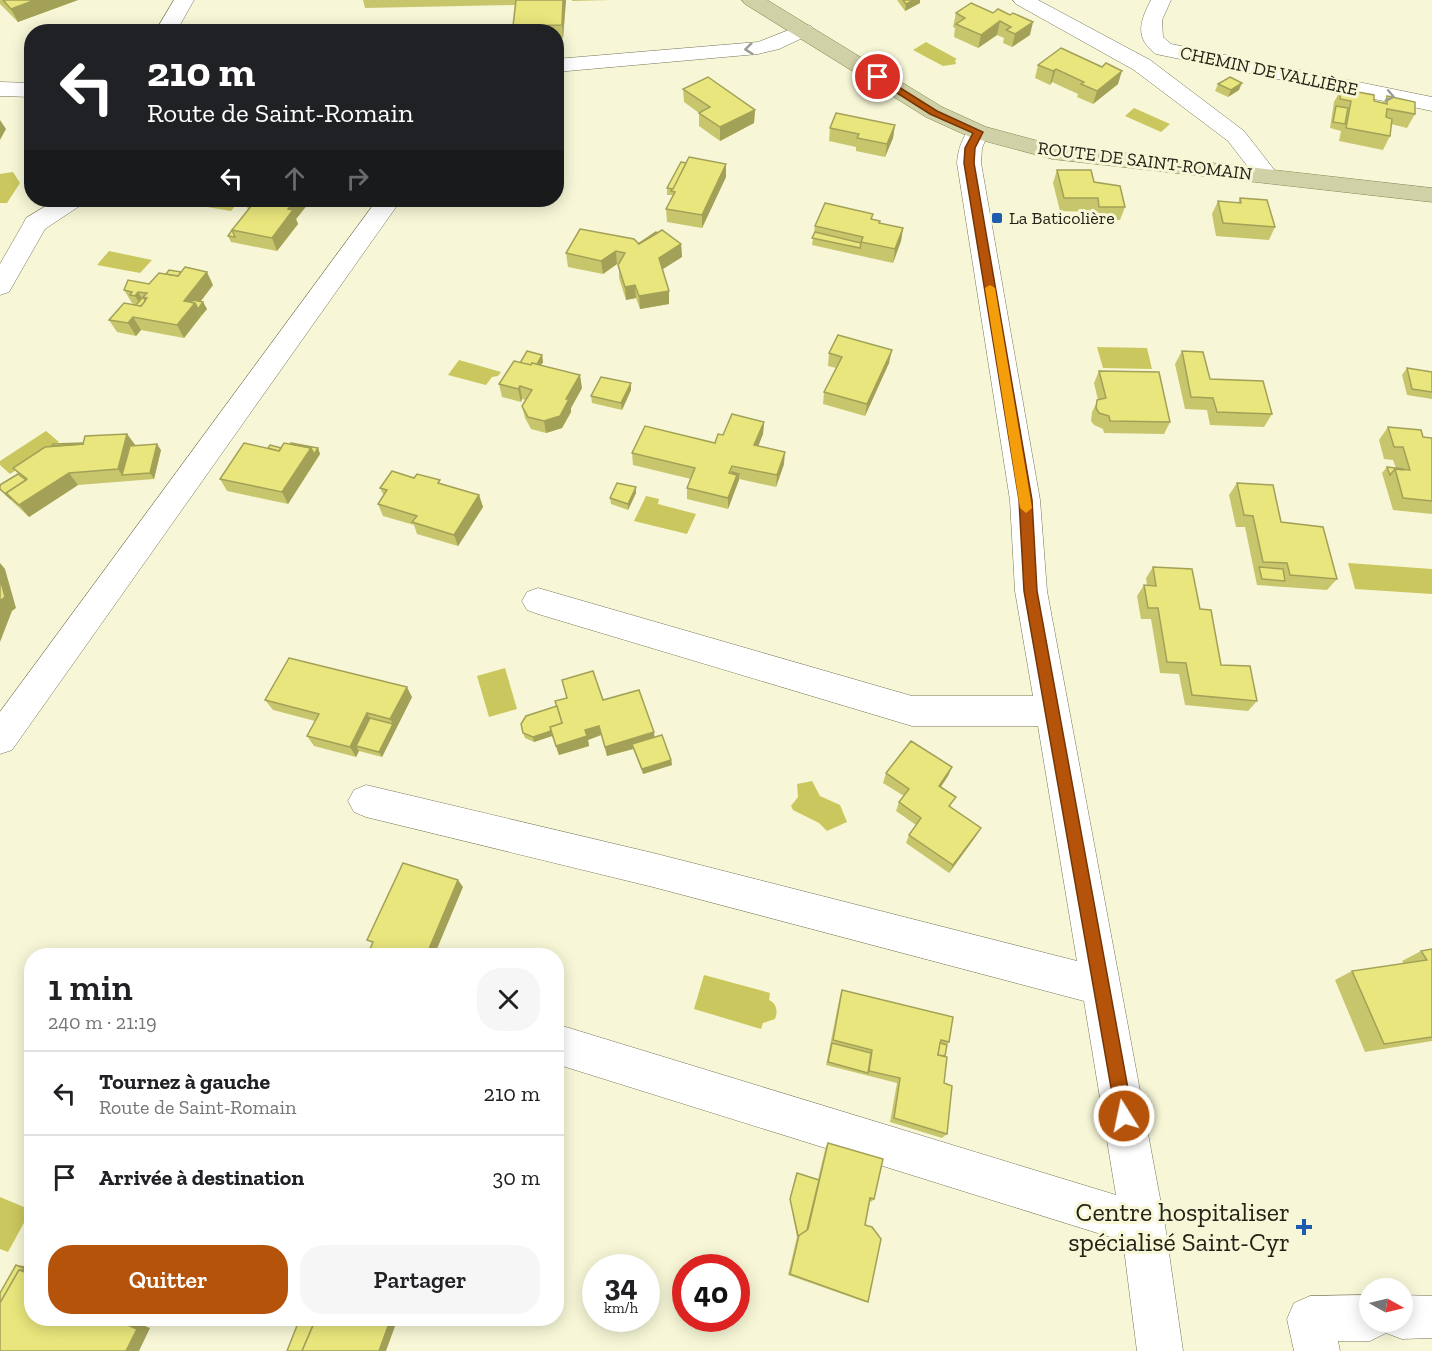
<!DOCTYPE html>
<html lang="fr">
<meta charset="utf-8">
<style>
body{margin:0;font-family:"Zilla Slab",serif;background:#f6f6f6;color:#202124;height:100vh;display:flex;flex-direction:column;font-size:22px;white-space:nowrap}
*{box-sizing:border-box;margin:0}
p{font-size:20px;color:#757577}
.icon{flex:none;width:33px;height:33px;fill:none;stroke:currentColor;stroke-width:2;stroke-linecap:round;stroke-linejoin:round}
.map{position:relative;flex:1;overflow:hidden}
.drawer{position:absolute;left:24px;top:948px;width:540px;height:378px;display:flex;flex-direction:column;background:#fff;border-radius:24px;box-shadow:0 3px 15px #0003}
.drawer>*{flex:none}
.hud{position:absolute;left:24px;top:24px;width:540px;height:183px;border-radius:24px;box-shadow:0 3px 15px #0003;background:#202124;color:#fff;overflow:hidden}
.needle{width:39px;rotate:98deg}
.fabs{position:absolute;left:1359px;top:1278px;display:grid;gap:12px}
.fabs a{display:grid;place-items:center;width:54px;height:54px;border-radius:50%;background:#fff;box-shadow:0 3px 15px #0003;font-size:30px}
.speed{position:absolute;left:582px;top:1254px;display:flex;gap:12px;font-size:30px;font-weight:700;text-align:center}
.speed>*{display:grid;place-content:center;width:78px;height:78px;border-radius:50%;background:#fff;box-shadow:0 3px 15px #0003;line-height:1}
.speed small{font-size:15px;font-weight:400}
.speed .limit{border:9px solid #d22;background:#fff;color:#111}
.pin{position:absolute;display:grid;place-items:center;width:51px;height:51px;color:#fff;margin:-26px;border:3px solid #fff;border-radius:50%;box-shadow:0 2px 6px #0007}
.me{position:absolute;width:66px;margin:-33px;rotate:350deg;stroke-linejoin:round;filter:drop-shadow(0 0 4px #0008)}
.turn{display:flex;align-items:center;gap:21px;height:126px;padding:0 24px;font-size:27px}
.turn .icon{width:78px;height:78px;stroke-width:2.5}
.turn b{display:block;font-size:42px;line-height:51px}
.lanes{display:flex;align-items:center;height:57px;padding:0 24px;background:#0003;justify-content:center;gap:30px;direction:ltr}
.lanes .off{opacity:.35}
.round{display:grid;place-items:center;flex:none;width:63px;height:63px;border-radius:24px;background:#f6f6f6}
.headline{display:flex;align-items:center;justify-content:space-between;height:102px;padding:0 24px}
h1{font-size:36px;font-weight:600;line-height:45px}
.action{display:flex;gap:12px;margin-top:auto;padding:12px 24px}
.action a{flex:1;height:69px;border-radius:24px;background:#b45309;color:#fff;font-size:24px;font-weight:600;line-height:69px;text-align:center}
.action a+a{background:#f6f6f6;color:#202124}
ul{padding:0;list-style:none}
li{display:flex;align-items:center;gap:18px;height:84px;padding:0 24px;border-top:2px solid #e0e0e0}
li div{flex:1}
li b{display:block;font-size:22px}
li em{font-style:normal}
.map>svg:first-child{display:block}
.water{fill:#cac75e}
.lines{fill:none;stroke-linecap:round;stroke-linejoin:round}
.minor-casing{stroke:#757558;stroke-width:1}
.major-casing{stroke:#80804e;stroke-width:1}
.minor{fill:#fff;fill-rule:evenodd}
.major{fill:#d1d1a7;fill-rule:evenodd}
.wall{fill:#c8c66c}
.shaded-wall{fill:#a3a158}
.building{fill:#e9e67d;stroke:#a3a158;stroke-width:1.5}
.oneway{stroke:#9c9c96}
.route{fill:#b45309;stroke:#753606;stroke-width:1.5}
.slow{fill:#f59e0b}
.poi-dot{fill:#205cae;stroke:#f7f7d7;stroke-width:2}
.labels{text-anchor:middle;stroke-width:6;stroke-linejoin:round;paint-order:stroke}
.far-street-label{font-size:18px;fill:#222216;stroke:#f7f7d7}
.far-poi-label{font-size:18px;fill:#222216;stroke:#f7f7d7;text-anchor:start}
.near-poi-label{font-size:26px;fill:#222216;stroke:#f7f7d7;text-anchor:end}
</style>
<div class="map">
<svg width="1432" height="1351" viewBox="0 0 1432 1351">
<rect width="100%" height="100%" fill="#f7f7d7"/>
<g class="water">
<path d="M926,42L957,59L955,60L956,64L943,66L913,50Z"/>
<path d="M1134,108L1170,124L1161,132L1125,116Z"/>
<path d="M13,172L20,183L7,203H0V174Z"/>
<path d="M187,200H240L231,211L184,203Z"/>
<path d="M109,251L152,260L140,273L97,265Z"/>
<path d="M1097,347L1147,348L1152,369L1103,368Z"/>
<path d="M459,360L501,372L498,376L492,377L486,385L448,375Z"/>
<path d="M46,431L59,442L10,474L0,465V461Z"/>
<path d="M646,496L659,499L658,504L696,514L687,534L634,521Z"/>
<path d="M1348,563L1432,569V594L1355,589Z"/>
<path d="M505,668L517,709L489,717L477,676Z"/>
<path d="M812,781L820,796L840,805L847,822L827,831L819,823L793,810L791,806L798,797L797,784Z"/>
<path d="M704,975L770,993L769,1000C777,1004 778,1011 775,1019L763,1023L761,1029L694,1009Z"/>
<path d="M0,1197L31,1210L8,1252L0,1249Z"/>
</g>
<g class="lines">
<defs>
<g id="minor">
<path d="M174,0H194L176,32H155Z"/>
<path d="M1013,0H1038L1150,60L1244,131L1279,176L1275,181L1267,183L1259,181L1228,141L1134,70L1016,4Z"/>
<path d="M1151,0H1171L1162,20L1163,37L1171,44L1432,97V111L1156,54C1134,38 1140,21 1151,0Z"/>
<path d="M804,24L811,26L814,30L811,34L779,49L758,54L556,72V59L758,42Z"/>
<path d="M0,82L32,83V97L0,96Z"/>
<path d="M978,125L986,127L989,132L982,148L981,163L1040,500L1047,591L1165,1225L1183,1351H1137L1123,1241L556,1064V1024L1116,1195L1084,1001L653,887L366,817L354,812L348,801L354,790L366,785L653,853L1077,961L1038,726H912L538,614L527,610L522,601L527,592L538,588L912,696H1033L1015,591L1010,500L957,163C958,149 962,139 970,127Z"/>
<path d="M56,200H84L81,205L45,229L9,292L0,295V264L23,224L26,218Z"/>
<path d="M377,200H401L12,750L0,754V712Z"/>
<path d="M1370,1295V1322H1402V1295L1432,1296V1338L1402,1339L1386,1333L1370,1341H1338L1340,1351H1294L1287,1319L1294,1303L1310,1296Z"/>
</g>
<path id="major" d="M742,0H767L942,107L986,127L1053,145L1432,188V202L1052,159L970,137L926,117L745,4Z"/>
</defs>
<use href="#minor" class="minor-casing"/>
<use href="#major" class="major-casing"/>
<use href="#minor" class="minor"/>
<use href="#major" class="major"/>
</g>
<g class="wall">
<path d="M0,0H78L18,22L0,4Z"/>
<path d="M363,0H566L563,38H556V32H514L513,26L515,5L365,8Z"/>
<path d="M572,0H611L572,1Z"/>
<path d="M897,0H920V3L905,11Z"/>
<path d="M971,3L1030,35L1012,47L1003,43L1004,38L997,35L978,48L954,37L955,28L953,27L956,13Z"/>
<path d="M1038,65L1118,84L1093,104L1077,97L1078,94L1052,82L1050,85L1035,78Z"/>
<path d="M1218,84L1239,90L1228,97L1215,91Z"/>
<path d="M683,89L755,110L754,123L720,141L699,126V113L684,102Z"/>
<path d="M1341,89L1374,101L1383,103L1387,96L1415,114L1407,128L1391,124L1390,136L1383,150L1339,141L1341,131L1330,128L1334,102Z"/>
<path d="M895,125L893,138L885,157L856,151V147L829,141L830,128Z"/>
<path d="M1057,170L1094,182L1125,207L1120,220H1095L1093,212L1060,211L1053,183Z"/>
<path d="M726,177L702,228L667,222L666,209L672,197V195H667V188Z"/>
<path d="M1240,198L1275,227L1269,240L1216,236L1212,214L1218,201L1238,203Z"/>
<path d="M249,200H306L308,204L296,219L298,224L277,251L231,242L228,236L248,210L246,204Z"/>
<path d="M321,200H352L347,206L322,202Z"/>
<path d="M872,219L880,223L903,228L901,241L893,263L812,245L815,226Z"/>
<path d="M638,244H681L682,257L662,269L669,304L640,309L636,298L626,300L619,278V264H617L603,274L568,267L566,253Z"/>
<path d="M149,284L213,285L200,302H203L207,309L184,338L141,330L136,336L117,332L109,320L136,305L132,303L124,290Z"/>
<path d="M1182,351L1210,379L1272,414L1264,427L1210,425L1207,410L1185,409L1175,364Z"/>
<path d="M829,353L889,363L865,416L823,404L824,392L836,368L828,366Z"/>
<path d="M542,355L543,362L541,365L582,388L571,408V412L562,428L546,433L531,429L525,418L522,406L526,400L522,399L521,402L502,397L499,384Z"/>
<path d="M1407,368L1432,372V399L1407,395L1402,375Z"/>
<path d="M1099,371L1170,422L1164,434L1104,433L1103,429L1094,425L1091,421L1092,412L1098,400L1094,383Z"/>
<path d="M631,383V390L622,410L592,403L591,396Z"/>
<path d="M764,422L763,434L758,446L784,464L776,487L739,479L728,509L687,499V488L691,479L633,465L632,453L715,443L723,435Z"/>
<path d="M1388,427L1423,437L1432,438V514L1393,510L1382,473L1387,467L1396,468L1393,460L1384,459L1379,440Z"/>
<path d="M127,434L135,445L161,450L154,479L78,485L29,517L0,490V485L18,474L13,468L83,443Z"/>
<path d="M268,448H318L320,454L288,504L227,491L220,479Z"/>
<path d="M414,478L442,484L479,495L483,507L458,546L417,534L414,525L383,516L378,504L384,496L380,488Z"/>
<path d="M1237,483L1281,522L1337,579L1327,590L1257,585L1245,527H1236L1229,495Z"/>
<path d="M636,493L628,510L611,504L610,498Z"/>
<path d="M1153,567L1200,609L1221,665L1257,701L1248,711L1185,705L1179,674L1160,673L1151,619H1141L1137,596L1144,585H1147L1146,578Z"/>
<path d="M412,697L382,757L359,751L356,757L314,746L307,736L315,721L273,710L265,700Z"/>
<path d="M567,698L603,700L655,737L671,760L672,765L643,774L633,749L607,756L601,735L588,740L589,746L559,755L552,736L534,742L525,738L523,733Z"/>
<path d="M952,767L948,776L941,787L951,807L976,836L949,873L906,843L909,835L916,825L896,811L899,802L904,796L883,783L886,773Z"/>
<path d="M1432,949V1041L1365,1052L1335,980L1352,971L1404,964L1402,961L1421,951Z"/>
<path d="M842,990L949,1042L947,1045L945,1056L944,1083L947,1134L942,1138L890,1122L897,1083L826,1065L840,996Z"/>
<path d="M828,1143L874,1199L871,1202L870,1201L865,1225L868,1302H865L788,1275L797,1237L790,1200L796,1174L797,1173L818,1179L826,1146Z"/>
</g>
<g class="shaded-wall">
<path d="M35,0H78L18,22L11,9Z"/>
<path d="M563,0H566L563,38L562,25Z"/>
<path d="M914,0H920V3L905,11L906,4Z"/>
<path d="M1000,21L997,35L978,48L981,35Z"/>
<path d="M1033,22L1030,35L1012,47L1015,34Z"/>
<path d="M1056,69L1052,82L1050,85L1053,71Z"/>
<path d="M1122,71L1118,84L1093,104L1097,91Z"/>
<path d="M1242,83L1239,90L1228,97L1231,90Z"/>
<path d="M755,110L754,123L720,141V127Z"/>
<path d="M0,120L6,129L0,140Z"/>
<path d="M895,125L893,138L885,157L887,144Z"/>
<path d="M726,164V177L702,228V215Z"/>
<path d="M296,200H306L308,204L296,219L298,224L277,251L272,238L288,209Z"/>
<path d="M345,200H352L347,206Z"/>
<path d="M903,228L901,241L893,263L895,249Z"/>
<path d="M681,244L682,257L660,271L659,258Z"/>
<path d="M616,251L617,264L603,274L601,261Z"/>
<path d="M207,272L213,285L197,306L201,316L184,338L177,325L184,301Z"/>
<path d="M635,285L636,298L626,300L625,287Z"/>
<path d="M669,291V304L640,309L639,296Z"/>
<path d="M138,292L146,305L142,307L135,296Z"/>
<path d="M203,302L207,309L201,316L198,309Z"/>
<path d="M133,317L141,330L136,336L128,323Z"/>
<path d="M892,350L889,363L865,416L867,404Z"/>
<path d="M542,355L543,362L533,378L532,372Z"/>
<path d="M580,375L582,388L571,408V412L562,428L546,433L544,421L566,399Z"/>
<path d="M631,383V390L622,410L621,403Z"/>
<path d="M520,386L522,399L521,402L518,389Z"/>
<path d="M764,422L763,434L754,457V445Z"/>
<path d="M127,434L136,446L122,475L118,469Z"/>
<path d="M157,444L161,450L154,479L150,473Z"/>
<path d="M311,448H318L320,454L288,504L282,492Z"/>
<path d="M785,452L784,464L776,487L777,475Z"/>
<path d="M69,473L78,485L29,517L19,505Z"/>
<path d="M739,474V480L728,509V498L737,475Z"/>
<path d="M636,487V493L628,510V504Z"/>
<path d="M479,495L483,507L458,546L454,535Z"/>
<path d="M0,563L5,569L16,608L12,611L0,642Z"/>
<path d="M407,687L412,697L382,757L379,752L393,724L390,719Z"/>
<path d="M367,713L373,723L356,746L359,751L356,757L350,747Z"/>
<path d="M599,726L601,735L588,740L589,746L559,755L556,746L585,730Z"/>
<path d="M551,731L552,736L534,742L533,737Z"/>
<path d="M654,732L655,742L632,744L633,749L607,756L605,747Z"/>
<path d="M671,760L672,765L643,774L642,769Z"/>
<path d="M952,767L948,776L935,795L939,786Z"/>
<path d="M981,828L976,836L949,873L953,865Z"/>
<path d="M458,880L463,887L434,956H426Z"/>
<path d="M16,1265L24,1266L32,1269V1275L19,1270Z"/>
<path d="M111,1318H125L150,1328L139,1351H126Z"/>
<path d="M391,1318H398L386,1351H379Z"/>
</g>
<g class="building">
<path d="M3,0H35L11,9Z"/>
<path d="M516,0H563L562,25L513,26Z"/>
<path d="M903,0H914L906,4Z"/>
<path d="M971,3L993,13L998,9L1010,15L1013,13L1033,22L1015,34L1006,30L1011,27L1000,21L981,35L956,24L965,18L956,13Z"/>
<path d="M1061,48L1102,67L1106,63L1122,71L1097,91L1081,84L1084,82L1056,69L1053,71L1038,65Z"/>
<path d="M708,77L755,110L720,127L699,113L710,107L683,89Z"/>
<path d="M1230,77L1242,83L1231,90L1218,84Z"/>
<path d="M1341,89L1374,95V101L1387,104V96L1415,102V114L1387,109L1386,117L1392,119L1390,136L1346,128L1351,101L1340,99Z"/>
<path d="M1336,106L1348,108L1345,124L1333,122Z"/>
<path d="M836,113L895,125L887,144L857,138L859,134L830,128Z"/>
<path d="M689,157L726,164L702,215L666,209L675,192L671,191Z"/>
<path d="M681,162L686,163L673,189L667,188Z"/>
<path d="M1057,170H1091L1094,182L1120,186L1125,207H1099L1098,198H1064Z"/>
<path d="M1240,198L1267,200L1275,227L1223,223L1218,201L1241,203Z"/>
<path d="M249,200H296L288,209L293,210L272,238L232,230L252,205L246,204Z"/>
<path d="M825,203L873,214L871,219L880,221L879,223L903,228L895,249L861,242L863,237L815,226Z"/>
<path d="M580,229L634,239L639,244L662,230L681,244L659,258L669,291L639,296L635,285L625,287L618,265L625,253L616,251L601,261L566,253Z"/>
<path d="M232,230L235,237L228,236Z"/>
<path d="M656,232L657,233L638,244Z"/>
<path d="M815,232L861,243L860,248L812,238Z"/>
<path d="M185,267L207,272L184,301L195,303L177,325L133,317L128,323L109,320L124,303L141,306L147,298L143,297L147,293L138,292L135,296L130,295L132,292L124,290L128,280L149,284L159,273L178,276Z"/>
<path d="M169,270L181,272L178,276L166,274Z"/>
<path d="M142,298H144L145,301L141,306L136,305Z"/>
<path d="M193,300L203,302L198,309L195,303L191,302Z"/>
<path d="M838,335L892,350L867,404L824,392L842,357L829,353Z"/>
<path d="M527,351L542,355L537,364L532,363L531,365L520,363Z"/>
<path d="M1182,351L1203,352L1210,379L1263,381L1272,414L1217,412L1213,398L1191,397Z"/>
<path d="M514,361L531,365L532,363L580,375L566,399H569L560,416L544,421L528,417L522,406L532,390L520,386L518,389L499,384Z"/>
<path d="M1407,368L1432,372V392L1412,389Z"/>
<path d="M1099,371L1159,372L1170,422L1110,421L1109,416L1099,413L1096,408L1097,400L1106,398Z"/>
<path d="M601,377L631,383L621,403L591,396Z"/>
<path d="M732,414L764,422L754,445L785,452L777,475L732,466L729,473L737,475L728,498L687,488L695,468L632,453L645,426L715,443L718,434L723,435Z"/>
<path d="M1388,427L1421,430L1423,437L1432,438V501L1403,498L1395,469L1410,470L1403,447H1394Z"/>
<path d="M127,434L118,469L69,473L19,505L6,493L27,479L13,468L45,447L83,444L85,436Z"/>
<path d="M83,443V444L52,446L53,444Z"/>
<path d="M244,443L279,451L284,443L311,448L282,492L220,479Z"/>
<path d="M291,443L318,448L314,454L311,448L291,444Z"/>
<path d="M157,444L150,473L122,475L130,446Z"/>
<path d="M270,445L281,448L279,451L268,448Z"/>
<path d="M1387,467L1403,469V470L1395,469L1390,475Z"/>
<path d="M392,471L414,478L417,474L440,480L438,483L479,495L454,535L412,522L417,516L378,504L387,490L380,488Z"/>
<path d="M732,472L739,474L737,481V475L732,473Z"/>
<path d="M18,474L26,480L6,493L11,499L0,489V485Z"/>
<path d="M617,483L636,487L628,504L610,498Z"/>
<path d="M1237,483L1273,485L1281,522L1323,527L1337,579L1290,575L1287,563L1263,562L1253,516L1244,515Z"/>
<path d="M1153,567L1192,569L1200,609L1211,610L1221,665L1250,666L1257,701L1192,695L1186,663L1167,662L1158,608H1148L1144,585L1156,586Z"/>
<path d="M1259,567L1283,569L1285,581L1262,579Z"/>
<path d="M0,578L5,597L1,600L0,603Z"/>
<path d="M289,658L407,687L390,719L367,713L350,747L307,736L319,714L265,700Z"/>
<path d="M593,671L603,700L639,690L654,732L605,747L599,726L585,730L587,736L556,746L550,727L562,723L555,701L567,698L562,680Z"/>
<path d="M557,706L562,723L550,727L551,731L533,737L523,733L521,724L526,716Z"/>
<path d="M370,718L393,724L379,752L356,746Z"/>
<path d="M662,735L671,760L642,769L632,744Z"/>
<path d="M911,741L952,767L939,786L956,797L949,806L981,828L953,865L909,835L921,818L899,802L909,789L886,773Z"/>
<path d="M403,863L458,880L426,956H367L373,942L367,940Z"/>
<path d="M1432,949V1037L1384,1044L1352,971L1427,960L1421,951Z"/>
<path d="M842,990L953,1017L949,1042L941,1040L938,1055L947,1057L944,1083L952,1086L947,1134L894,1118L900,1078L869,1071L872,1050L833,1040Z"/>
<path d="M832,1043L871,1053L868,1073L828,1062Z"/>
<path d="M940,1043L947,1045L945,1056L938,1055Z"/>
<path d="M828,1143L883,1159L874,1199L870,1198L865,1225L872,1227L881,1239L868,1302L790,1274L799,1235L808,1229Z"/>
<path d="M797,1173L819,1180L807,1230L798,1236L790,1199Z"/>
<path d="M16,1265L27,1270H19L0,1303V1293Z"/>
<path d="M19,1270L30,1274L32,1271V1318H111L137,1329L126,1351H0V1303Z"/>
<path d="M300,1318H306L314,1323L302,1351H287Z"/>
<path d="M309,1318H391L379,1351H302L314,1323L308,1320Z"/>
</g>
<defs><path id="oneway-chevron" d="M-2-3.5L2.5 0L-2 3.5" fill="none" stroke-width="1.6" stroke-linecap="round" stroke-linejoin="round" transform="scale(1.5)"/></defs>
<g class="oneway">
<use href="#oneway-chevron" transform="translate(749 49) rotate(174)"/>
<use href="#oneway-chevron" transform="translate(1390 96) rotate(11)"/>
</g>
<path class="route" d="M878,74L937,111L983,132L975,148L974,163L1032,500L1037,591L1133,1116L1130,1122L1124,1125L1118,1122L1116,1116L1024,591L1019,500L964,163L965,148L973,133L930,114L875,79L874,77Z"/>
<path class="slow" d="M990,285L995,288L1032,508L1026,513L1020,508L985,288Z"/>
<g class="poi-dot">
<rect x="991" y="212" width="12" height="12" rx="3"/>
<path d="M1301 1218h6v6h6v6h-6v6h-6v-6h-6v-6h6z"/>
</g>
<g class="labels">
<g class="far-street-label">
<text transform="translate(1269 71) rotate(12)" y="6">CHEMIN DE VALLIÈRE</text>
<text transform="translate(1145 161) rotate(7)" y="6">ROUTE DE SAINT-ROMAIN</text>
</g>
<g class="far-poi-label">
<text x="1009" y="224">La Baticolière</text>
</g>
<g class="near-poi-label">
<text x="1290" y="1221">Centre hospitaliser<tspan x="1290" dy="30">spécialisé Saint-Cyr</tspan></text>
</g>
</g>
</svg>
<div class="fabs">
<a><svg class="needle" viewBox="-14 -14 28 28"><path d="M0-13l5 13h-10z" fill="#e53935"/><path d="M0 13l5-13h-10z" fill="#757577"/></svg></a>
</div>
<div class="speed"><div>34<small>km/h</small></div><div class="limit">40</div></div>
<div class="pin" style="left:878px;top:77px;background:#d93025"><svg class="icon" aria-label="arrive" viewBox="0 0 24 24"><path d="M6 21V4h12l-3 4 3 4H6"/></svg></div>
<svg class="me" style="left:1124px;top:1116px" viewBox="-20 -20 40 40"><circle r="17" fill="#b45309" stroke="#fff" stroke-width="3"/><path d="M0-11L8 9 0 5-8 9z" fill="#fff"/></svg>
<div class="hud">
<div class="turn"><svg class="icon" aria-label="left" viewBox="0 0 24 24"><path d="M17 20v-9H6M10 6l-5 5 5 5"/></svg><div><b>210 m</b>Route de Saint-Romain</div></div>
<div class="lanes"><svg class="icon" aria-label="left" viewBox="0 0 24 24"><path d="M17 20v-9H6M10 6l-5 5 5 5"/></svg><svg class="icon off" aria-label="ahead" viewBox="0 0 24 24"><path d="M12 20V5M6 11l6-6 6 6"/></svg><svg class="icon off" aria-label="right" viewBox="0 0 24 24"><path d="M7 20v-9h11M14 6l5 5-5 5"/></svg></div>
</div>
<section class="drawer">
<div class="headline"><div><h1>1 min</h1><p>240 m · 21:19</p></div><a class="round"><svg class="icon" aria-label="close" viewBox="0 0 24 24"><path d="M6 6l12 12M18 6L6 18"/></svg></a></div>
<ul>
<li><svg class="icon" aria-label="left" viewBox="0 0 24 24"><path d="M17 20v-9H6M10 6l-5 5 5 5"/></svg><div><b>Tournez à gauche</b><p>Route de Saint-Romain</p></div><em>210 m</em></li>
<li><svg class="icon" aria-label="arrive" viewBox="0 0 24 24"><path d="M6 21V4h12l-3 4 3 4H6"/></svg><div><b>Arrivée à destination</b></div><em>30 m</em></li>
</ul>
<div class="action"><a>Quitter</a><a>Partager</a></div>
</section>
</div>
